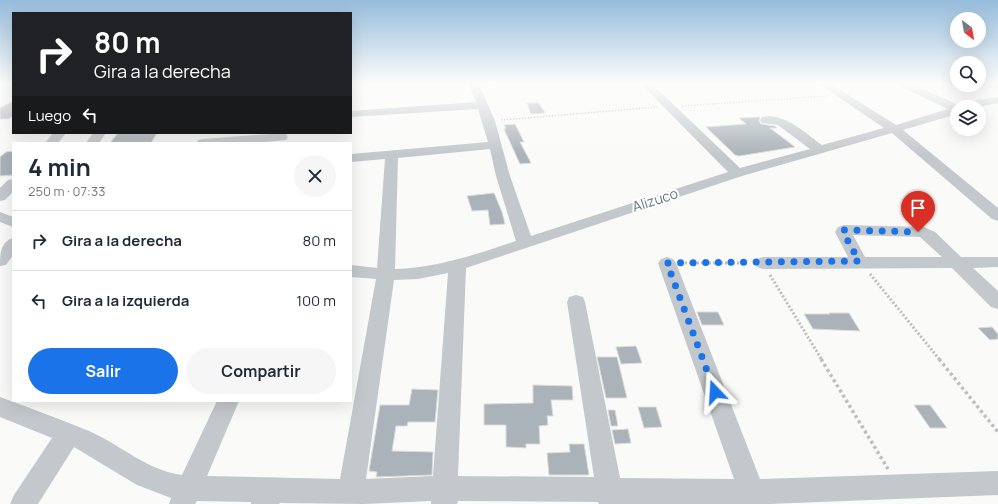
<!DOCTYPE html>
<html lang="es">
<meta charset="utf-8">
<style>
body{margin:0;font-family:Manrope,sans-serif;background:#f6f6f7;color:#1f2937;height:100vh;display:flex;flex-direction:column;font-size:15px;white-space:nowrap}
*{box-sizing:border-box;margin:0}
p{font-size:13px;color:#747a83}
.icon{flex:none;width:22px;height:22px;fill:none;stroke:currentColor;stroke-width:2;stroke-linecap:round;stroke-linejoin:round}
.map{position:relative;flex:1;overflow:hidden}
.drawer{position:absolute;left:12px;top:142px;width:340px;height:260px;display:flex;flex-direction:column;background:#fff;border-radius:0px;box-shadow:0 4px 16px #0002}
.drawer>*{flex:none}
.guide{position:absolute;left:12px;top:12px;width:340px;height:122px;border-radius:0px;box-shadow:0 4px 16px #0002;background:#202124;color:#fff;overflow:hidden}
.needle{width:26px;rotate:149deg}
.tools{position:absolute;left:950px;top:12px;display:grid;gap:8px}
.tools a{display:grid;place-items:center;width:36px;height:36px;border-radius:50%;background:#fff;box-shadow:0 4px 16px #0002;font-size:20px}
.pin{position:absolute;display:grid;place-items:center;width:34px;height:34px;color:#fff;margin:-41px -17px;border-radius:50% 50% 50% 0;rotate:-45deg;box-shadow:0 0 4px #0007}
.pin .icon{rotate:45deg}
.me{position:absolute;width:44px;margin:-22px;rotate:340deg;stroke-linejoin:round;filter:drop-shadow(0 0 3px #0008)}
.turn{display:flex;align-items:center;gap:14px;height:84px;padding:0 16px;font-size:18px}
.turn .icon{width:52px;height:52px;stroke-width:2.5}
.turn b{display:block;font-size:28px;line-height:34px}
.then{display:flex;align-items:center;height:38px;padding:0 16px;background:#0003;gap:8px;font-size:15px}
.round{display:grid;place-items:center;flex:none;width:42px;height:42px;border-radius:21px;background:#f6f6f7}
.summary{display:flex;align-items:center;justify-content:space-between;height:68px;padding:0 16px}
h1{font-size:24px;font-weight:700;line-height:30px}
.cta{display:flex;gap:8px;margin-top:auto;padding:8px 16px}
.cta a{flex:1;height:46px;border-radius:24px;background:#1a73e8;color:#fff;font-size:16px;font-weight:700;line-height:46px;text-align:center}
.cta a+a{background:#f6f6f7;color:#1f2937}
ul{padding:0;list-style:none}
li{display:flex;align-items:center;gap:12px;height:60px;padding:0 16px;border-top:1px solid #e0e1e3}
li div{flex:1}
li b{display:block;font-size:15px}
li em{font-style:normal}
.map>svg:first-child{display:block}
.building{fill:#aab3b9;stroke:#dcdcda}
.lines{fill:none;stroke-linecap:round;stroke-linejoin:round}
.path-far2{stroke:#bbbfc2;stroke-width:1.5;stroke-dasharray:1.5 1.5;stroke-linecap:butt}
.path-far1{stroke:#bbbfc2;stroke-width:3;stroke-dasharray:2 2;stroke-linecap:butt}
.path{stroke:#bbbfc2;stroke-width:3.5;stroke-dasharray:3 3;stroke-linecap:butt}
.minor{fill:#c3c8cc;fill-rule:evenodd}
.route{stroke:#1a73e8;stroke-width:7;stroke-dasharray:0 12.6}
.labels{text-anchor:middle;stroke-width:4;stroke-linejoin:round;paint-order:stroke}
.street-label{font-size:14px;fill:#657683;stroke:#fff}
</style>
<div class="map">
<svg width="998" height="504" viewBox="0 0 998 504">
<rect width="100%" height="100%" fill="#fafaf8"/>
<g class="building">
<path d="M13,101V116L9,119H0V108Z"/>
<path d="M527,103H539L545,113L531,114Z"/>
<path d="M760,117L759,121L761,124L775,126L777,128H770L795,147L739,156L735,155L706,127L746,124L739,118Z"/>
<path d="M515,124L524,142H520L531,163L520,164L504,129L506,128L504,125Z"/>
<path d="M118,133H157L151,143H110Z"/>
<path d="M13,151V175L0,176V157L6,152Z"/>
<path d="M494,193L502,212L505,224L490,225L488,210L472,211L467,196Z"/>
<path d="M697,312H718L724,325H702Z"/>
<path d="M829,313H849L860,331L813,329L804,314H830Z"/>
<path d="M992,327L998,334V339L990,340L978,328Z"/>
<path d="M636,346L642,363L621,364L616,347Z"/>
<path d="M597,357H617L627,398H606Z"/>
<path d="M533,385L572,386L573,400H551L553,416H547L548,425L539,426L540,444H526V448L506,447V425H484V404L533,403Z"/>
<path d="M412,389L438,390L435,422H408L407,426H396L392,451L433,452L432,475L376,477L377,472L369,471L380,405H409Z"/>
<path d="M914,405H930L947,428H930Z"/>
<path d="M638,407H656L662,427L644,428Z"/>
<path d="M608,410H615L618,426H611Z"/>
<path d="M628,429L631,443L615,444L612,430Z"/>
<path d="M569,444H584L589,475H549L547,453L570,452Z"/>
</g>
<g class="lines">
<g class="path-far2">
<path d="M485,85L496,84"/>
<path d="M682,106L827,96"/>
<path d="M501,120L657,107"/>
</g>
<g class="path-far1">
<path d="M681,263H748"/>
<path d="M870,274L940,360"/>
<path d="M770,275L822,360"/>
</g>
<g class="path">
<path d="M821,359L888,469"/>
<path d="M939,359L998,432"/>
</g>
<g class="minor">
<path d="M469,84H479L495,121L510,176L531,236L728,172L641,84H652L740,168L810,149L778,125L762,123L760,120L762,117C784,112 805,133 822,145L884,128L819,84H831L896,125L948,109L899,86L898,84H912L960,106L981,99L998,97V103L977,107H957V114L903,130L998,208V221L992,219L892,133L742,176L466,268L458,476L594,477L567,302L569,297L576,295L583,297L585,302L620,478L734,479L658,263L661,259L667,257L673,259L676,263L760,479L998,471V495L769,504H599L598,502L458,501L457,504H431V501L364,504L280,503L279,504H251V502L197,501L195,504H169L171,498L137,485L74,447L38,504H10L14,495L52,438L0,417V397C30,408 60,419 89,431C121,445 146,470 182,475L217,401H239L207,476L340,479L376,279L351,277V265L377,268L385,159L351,162V154L488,142L478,109L351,117V111L476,102ZM490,149L496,176L516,241C477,254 437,268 395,269L398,158ZM448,273L433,476L366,479L394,280L418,279Z"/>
<path d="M988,84H998V89L989,86Z"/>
<path d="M53,133H66L58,143H45Z"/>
<path d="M93,133H106L99,143H86Z"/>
<path d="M282,133L286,134L288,137L286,140L253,143H197L198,140L203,139Z"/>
<path d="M13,179V192L5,200L0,201V188L8,180Z"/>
<path d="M0,212L13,217V227L0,222Z"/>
<path d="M844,225L924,227L935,232L961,257H998V267L973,268L998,291V309L991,307L952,268L763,269L757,267L754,263L757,259L763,257H848L835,232L838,227ZM853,235L920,237L942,257H865Z"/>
<path d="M13,238V255L6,265L0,266C0,254 0,242 13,238Z"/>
</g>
</g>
<linearGradient id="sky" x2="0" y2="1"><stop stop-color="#96bcdc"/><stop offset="0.54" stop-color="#fdfdfc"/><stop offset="1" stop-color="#fdfdfc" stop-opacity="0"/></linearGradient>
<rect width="998" height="155" fill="url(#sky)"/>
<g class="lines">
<path class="route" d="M715,392L667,263L859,261L843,232L844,230L918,232"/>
</g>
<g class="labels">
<g class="street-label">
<text transform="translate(655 200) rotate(-18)" y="5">Alizuco</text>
</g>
</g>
</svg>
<div class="tools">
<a><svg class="needle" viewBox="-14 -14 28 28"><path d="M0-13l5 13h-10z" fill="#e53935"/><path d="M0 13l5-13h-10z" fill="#747a83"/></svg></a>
<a><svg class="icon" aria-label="search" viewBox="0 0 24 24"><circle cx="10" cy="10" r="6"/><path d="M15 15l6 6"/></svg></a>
<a><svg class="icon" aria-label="layers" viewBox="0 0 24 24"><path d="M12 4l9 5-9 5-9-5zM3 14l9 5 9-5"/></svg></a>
</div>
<div class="pin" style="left:918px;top:232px;background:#d93025"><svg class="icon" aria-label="arrive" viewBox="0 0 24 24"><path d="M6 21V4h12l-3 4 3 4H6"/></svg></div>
<svg class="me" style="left:715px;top:392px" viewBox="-20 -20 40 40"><path d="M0-17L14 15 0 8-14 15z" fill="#1a73e8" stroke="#fff" stroke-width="4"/></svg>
<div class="guide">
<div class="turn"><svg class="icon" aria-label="right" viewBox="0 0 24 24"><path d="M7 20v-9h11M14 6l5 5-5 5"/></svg><div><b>80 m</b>Gira a la derecha</div></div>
<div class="then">Luego<svg class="icon" aria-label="left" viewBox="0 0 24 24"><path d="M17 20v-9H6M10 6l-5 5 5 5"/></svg></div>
</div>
<section class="drawer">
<div class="summary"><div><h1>4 min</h1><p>250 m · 07:33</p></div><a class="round"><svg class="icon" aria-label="close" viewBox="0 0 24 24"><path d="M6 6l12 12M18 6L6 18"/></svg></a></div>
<ul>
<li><svg class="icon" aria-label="right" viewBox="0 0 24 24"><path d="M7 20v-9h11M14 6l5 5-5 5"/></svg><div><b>Gira a la derecha</b></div><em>80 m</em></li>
<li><svg class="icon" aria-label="left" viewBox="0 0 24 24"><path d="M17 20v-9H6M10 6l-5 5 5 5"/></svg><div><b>Gira a la izquierda</b></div><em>100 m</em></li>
</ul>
<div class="cta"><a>Salir</a><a>Compartir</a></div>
</section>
</div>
